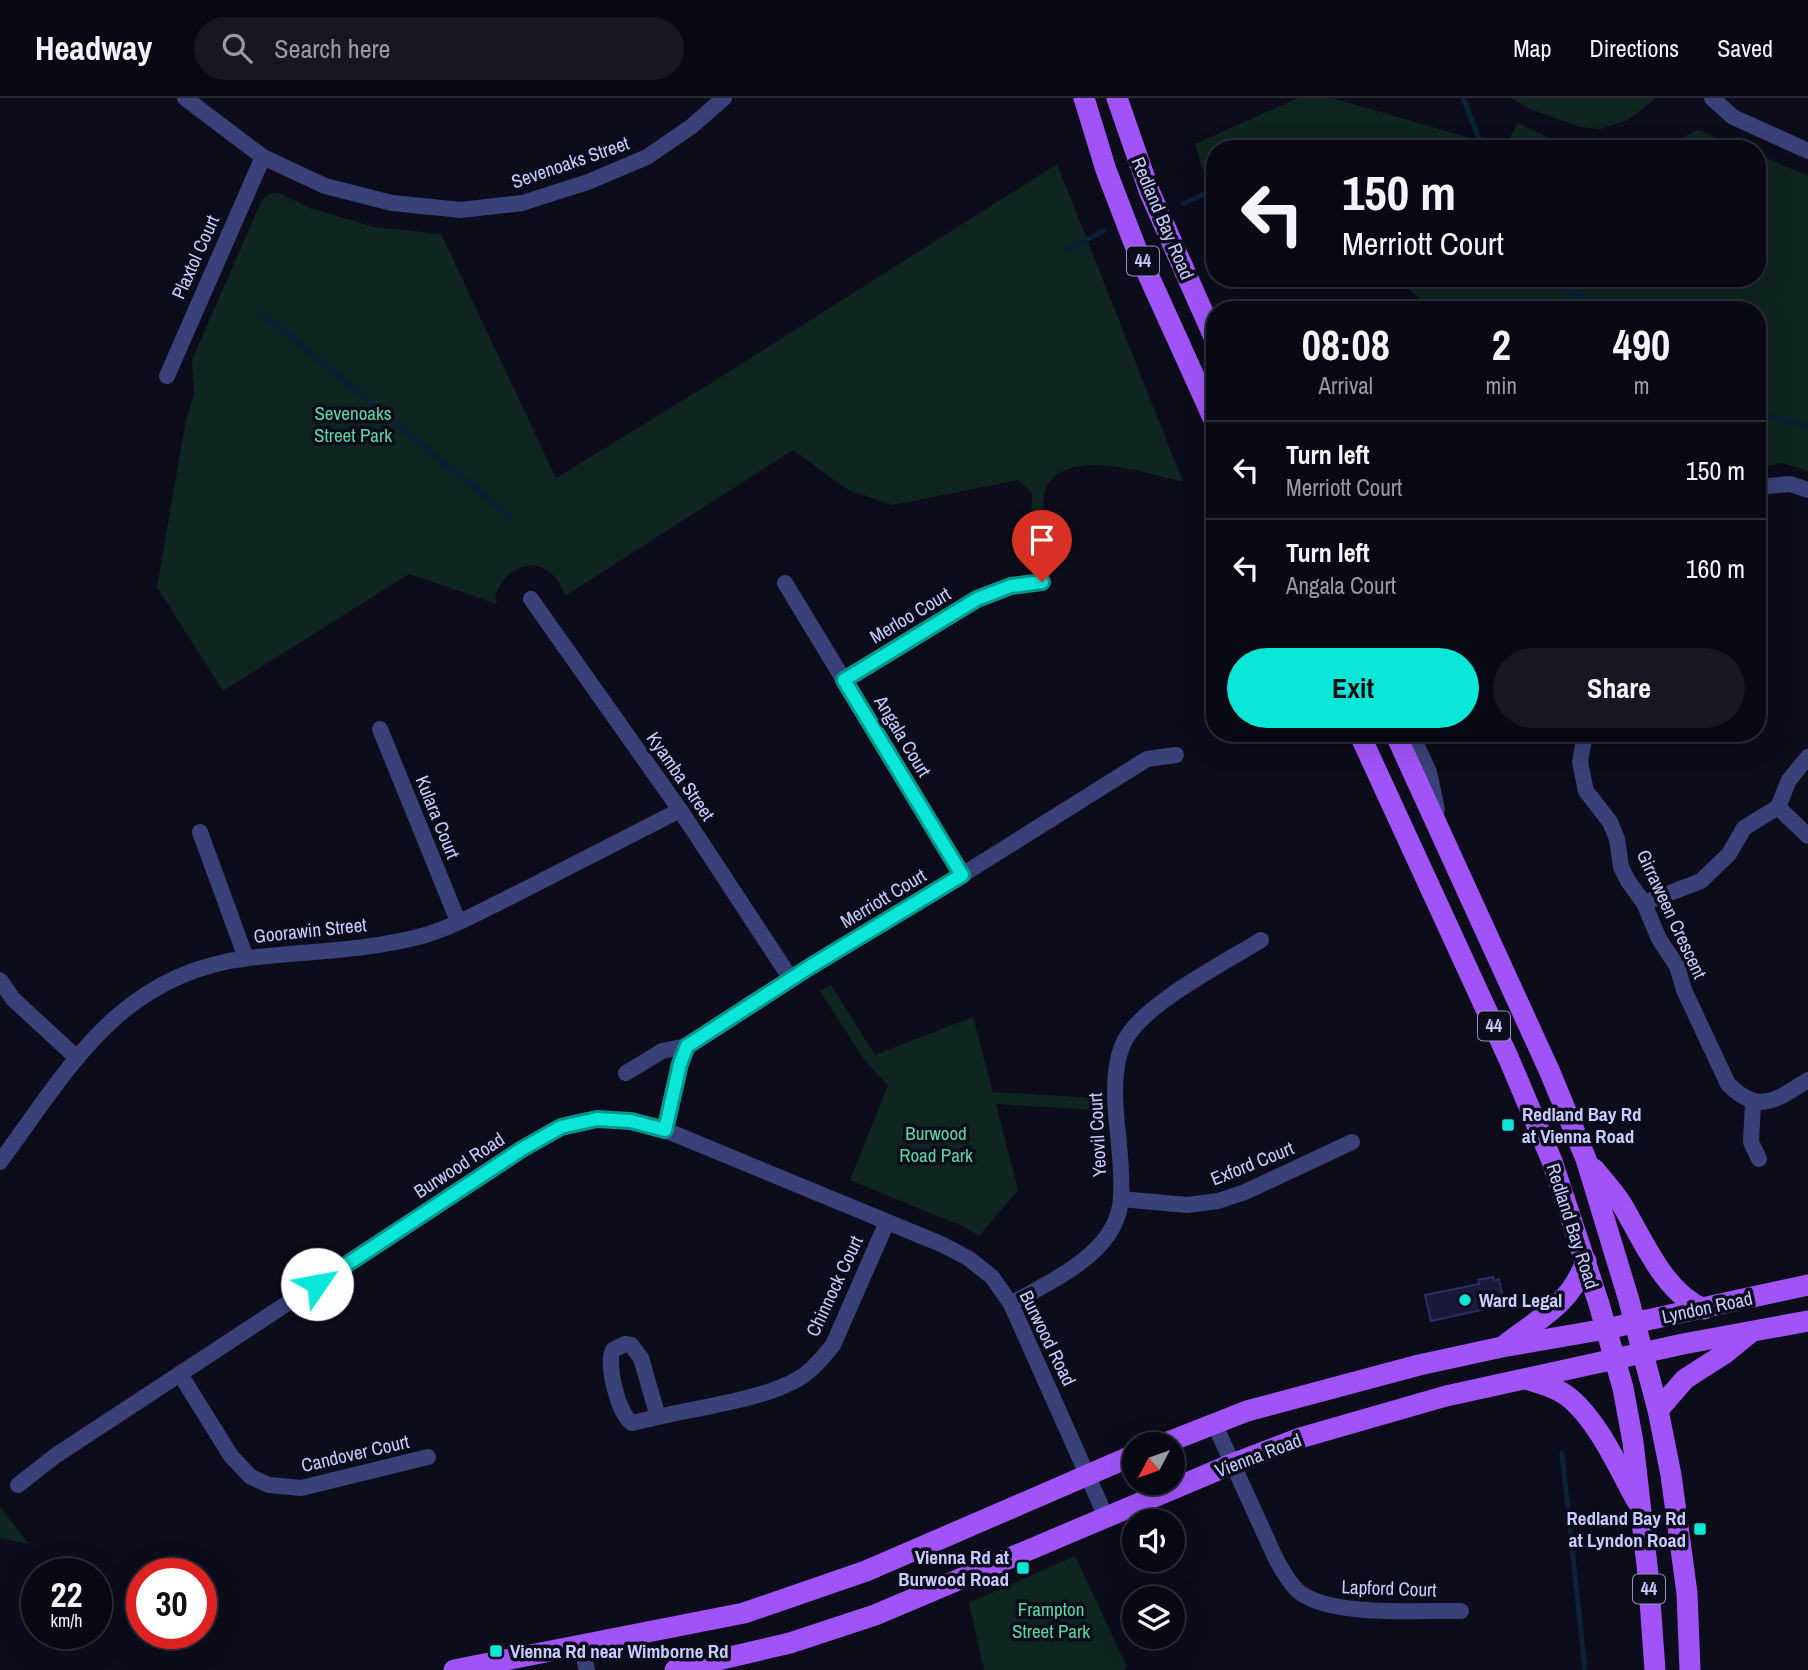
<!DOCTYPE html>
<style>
body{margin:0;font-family:"Archivo Narrow",sans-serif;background:#171722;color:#f1f3f6;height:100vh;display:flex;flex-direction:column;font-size:26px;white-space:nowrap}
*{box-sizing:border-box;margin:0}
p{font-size:23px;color:#999aa0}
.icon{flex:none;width:38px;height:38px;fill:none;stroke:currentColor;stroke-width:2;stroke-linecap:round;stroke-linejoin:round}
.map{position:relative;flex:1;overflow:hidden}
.sheet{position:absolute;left:1206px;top:203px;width:560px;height:441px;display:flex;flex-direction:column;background:#090914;border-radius:28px;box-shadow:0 7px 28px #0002,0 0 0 2px #292a34}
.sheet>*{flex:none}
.hud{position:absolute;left:1206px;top:42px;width:560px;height:147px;border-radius:28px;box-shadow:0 7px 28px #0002,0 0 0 2px #292a34;background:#090914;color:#f1f3f6;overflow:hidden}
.needle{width:46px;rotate:229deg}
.buttons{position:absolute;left:1122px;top:1334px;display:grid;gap:14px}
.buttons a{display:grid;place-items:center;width:63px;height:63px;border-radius:50%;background:#090914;box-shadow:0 7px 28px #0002,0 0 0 2px #292a34;font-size:35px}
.speed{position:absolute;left:21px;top:1460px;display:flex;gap:14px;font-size:35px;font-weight:700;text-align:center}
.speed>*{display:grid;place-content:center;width:91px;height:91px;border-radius:50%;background:#090914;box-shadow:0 7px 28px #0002,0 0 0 2px #292a34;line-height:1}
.speed small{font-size:18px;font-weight:400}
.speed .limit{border:10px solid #d22;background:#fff;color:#111}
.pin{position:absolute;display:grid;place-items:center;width:60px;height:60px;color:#fff;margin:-72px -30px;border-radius:50% 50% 50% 0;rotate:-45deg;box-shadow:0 0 7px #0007}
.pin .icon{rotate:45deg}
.me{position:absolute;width:77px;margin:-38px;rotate:57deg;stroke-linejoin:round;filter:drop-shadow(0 0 5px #0008)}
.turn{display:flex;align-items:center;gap:24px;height:147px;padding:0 21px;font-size:32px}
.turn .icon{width:91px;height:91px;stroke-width:2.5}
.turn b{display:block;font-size:49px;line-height:60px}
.eta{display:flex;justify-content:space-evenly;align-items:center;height:119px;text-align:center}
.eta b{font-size:42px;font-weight:700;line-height:49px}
.primary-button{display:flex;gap:14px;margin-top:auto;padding:14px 21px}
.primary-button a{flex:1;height:80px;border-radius:42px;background:#0ae7d8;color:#111;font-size:28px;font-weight:700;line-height:80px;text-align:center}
.primary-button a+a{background:#171722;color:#f1f3f6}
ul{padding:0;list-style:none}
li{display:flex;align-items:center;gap:21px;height:98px;padding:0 21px;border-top:2px solid #292a34}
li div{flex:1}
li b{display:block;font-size:26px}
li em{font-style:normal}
header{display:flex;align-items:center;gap:42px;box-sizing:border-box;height:98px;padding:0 35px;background:#090914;border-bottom:2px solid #292a34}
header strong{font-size:33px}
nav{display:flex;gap:38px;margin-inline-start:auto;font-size:24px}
.search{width:490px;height:63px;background:#171722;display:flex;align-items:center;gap:18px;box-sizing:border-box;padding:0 24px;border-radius:38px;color:#999aa0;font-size:26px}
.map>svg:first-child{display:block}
.green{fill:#0f2520}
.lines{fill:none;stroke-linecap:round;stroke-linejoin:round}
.stream{stroke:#0a2136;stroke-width:5}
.building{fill:#1a193b;stroke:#2e2c66;stroke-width:2}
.minor{stroke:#394178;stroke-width:16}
.major{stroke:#a054f7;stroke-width:21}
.route-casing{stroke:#06968c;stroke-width:18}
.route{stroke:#0ae7d8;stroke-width:12}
.poi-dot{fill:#0ae7d8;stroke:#0c0c1b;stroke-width:2.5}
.labels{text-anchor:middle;stroke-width:7;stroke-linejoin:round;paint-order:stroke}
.shield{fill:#0c0c1b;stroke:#9092b9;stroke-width:2}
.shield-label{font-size:18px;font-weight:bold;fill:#c8cbfd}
.street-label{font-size:19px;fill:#c8cbfd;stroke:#0c0c1b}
.park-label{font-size:19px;fill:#59d8a3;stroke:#0c0c1b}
.poi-label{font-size:19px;font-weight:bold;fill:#c8cbfd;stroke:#0c0c1b;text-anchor:start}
</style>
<header>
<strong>Headway</strong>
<div class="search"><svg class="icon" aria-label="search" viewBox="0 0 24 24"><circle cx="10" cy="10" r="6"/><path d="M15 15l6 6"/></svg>Search here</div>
<nav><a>Map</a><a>Directions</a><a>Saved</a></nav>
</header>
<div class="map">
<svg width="1808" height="1572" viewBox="0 0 1808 1572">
<rect width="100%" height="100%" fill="#0c0c1b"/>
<g class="green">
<path d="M1298,0H1332L1505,50L1517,25L1574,51H1214V107L1195,46Z"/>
<path d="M1511,0H1656L1628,22L1600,31L1580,29L1530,11Z"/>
<path d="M1698,32L1743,51H1660Z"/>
<path d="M1757,56L1808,78V373L1782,365L1757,370V212H1433L1396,180H1757Z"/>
<path d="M1057,66L1183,384C1147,376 1068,347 1046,390C1041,400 1045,433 1045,445L1030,450L1032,395L1018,382L893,407L848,392L793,352L565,498C552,457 510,458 495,498L497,506L409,476L223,593L157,489L186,322L194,297L192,262L260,106L266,98L273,95L281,96L310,110L374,129L441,136L556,380L716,282Z"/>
<path d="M831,887L875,957L973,919L993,994L1097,1000V1012L996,1006L1018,1092L979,1138L964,1129L850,1082L888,987L865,963L820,893Z"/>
<path d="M0,1409L29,1446L0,1440Z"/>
<path d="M1075,1458L1127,1569L1124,1572H984L969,1505Z"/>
</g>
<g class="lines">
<g class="stream">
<path d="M1464,2L1483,51"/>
<path d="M1184,105L1214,92"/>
<path d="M1068,151L1104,133"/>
<path d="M1551,180L1584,204"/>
<path d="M1572,180L1591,212"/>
<path d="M263,216L509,418"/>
<path d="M1757,316L1808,328"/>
<path d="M1562,1355L1585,1572"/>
</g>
</g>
<path class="building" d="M1493,1179L1494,1183L1499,1181L1504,1205L1500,1206V1208L1431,1223L1425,1197L1479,1186L1478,1182Z"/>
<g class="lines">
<g class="minor">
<path d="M185,0L263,59L325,88L392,105L461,112L522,105L588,84L647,59L692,28L724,0"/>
<path d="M1712,0L1733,19L1808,53"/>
<path d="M167,278L263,59"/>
<path d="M1757,389L1790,386L1808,392"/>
<path d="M785,485L962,777"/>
<path d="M531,501L680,712L791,881"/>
<path d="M844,582L977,501L1011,488L1042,484"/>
<path d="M380,631L458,823"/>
<path d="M1411,635L1429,674L1437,712"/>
<path d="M1585,635L1580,664L1586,693L1610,724L1617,741L1621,769L1628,783L1644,805L1659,841L1677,868L1684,892L1728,986C1759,1017 1776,1002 1808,982"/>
<path d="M1808,659L1789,682L1778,709L1808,738"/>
<path d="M200,734L246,860"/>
<path d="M1644,805L1701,783L1729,756L1744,730L1778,709"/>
<path d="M0,882L13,901L77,960"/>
<path d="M626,975L662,953L687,948"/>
<path d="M1753,1004L1751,1044L1759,1061"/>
<path d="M665,1032L680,966L687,948L811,868L962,777L1147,661L1176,657"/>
<path d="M0,1064C70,969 120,875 249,860C306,853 366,853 422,838C457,828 491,808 524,792C576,765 628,739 680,712"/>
<path d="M1121,1101L1187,1107L1218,1103L1245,1094L1352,1044"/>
<path d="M1011,1206C1052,1182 1118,1155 1121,1100C1123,1072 1118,1042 1116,1015C1114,991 1114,963 1125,942C1145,905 1224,865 1261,842"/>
<path d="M625,1246L631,1247L641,1260L658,1319L632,1325C618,1316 606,1266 613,1252Z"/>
<path d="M180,1276L231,1358L251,1379L269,1387L301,1390L428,1359"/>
<path d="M658,1319C700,1309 761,1302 798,1281C812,1273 823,1259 833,1247L887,1124"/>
<path d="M1214,1325L1276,1461C1282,1472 1288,1483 1297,1492C1327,1520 1419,1512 1461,1513"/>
<path d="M18,1387L55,1358L522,1051C535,1044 548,1034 561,1029C595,1015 630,1023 665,1032L941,1146L968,1160L992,1179L1011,1206L1106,1419"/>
<path d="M581,1548L587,1572"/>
</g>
<g class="major">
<path d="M1084,0L1106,72L1136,150L1214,322"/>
<path d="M1117,0L1150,95L1214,239"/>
<path d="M1359,635L1508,959L1552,1063L1599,1206L1623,1290L1633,1344L1648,1476L1655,1572"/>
<path d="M1395,635L1549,972L1586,1061L1628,1199L1658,1312L1671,1377L1687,1495L1690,1572"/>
<path d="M1594,1071C1603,1082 1613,1093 1621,1105C1643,1141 1663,1194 1704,1211"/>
<path d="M1506,1246C1541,1219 1570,1207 1586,1163"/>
<path d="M1526,1281C1542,1286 1558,1290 1571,1301C1599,1325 1619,1371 1637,1403"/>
<path d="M1658,1312L1685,1281L1724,1256L1751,1234"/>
<path d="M1163,1346L1247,1313L1419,1267L1502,1249L1606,1231L1808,1187"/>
<path d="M454,1572L744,1515L866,1473L1134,1357"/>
<path d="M675,1572L790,1545L875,1517L1232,1366L1300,1340L1446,1298L1683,1246L1808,1223"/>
</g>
</g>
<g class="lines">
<defs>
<path id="route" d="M317,1186L522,1051L561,1029L597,1021L631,1023L665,1032L680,966L687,948L811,868L962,777L844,582L977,501L1011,488L1042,484"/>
</defs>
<use href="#route" class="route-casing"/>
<use href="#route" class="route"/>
</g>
<g class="poi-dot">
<rect x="1501" y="1020" width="14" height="14" rx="3.5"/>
<circle cx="1465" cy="1202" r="7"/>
<rect x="1693" y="1424" width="14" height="14" rx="3.5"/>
<rect x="1016" y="1463" width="14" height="14" rx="3.5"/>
<rect x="489" y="1546" width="14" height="14" rx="3.5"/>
</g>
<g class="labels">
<g class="shield">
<rect x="1127" y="148.5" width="32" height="29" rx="5"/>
<rect x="1478" y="913.5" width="32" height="29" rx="5"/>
<rect x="1633" y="1476.5" width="32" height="29" rx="5"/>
</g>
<g class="shield-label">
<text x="1143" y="169">44</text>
<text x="1494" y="934">44</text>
<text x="1649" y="1497">44</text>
</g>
<g class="street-label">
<text transform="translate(570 64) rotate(-19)" y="7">Sevenoaks Street</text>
<text transform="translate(1163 120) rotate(67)" y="7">Redland Bay Road</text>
<text transform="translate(195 159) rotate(-66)" y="7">Plaxtol Court</text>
<text transform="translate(910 517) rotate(-31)" y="7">Merloo Court</text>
<text transform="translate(903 638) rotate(59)" y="7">Angala Court</text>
<text transform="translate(681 678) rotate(55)" y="7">Kyamba Street</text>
<text transform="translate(438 719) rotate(68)" y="7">Kulara Court</text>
<text transform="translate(883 800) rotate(-31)" y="7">Merriott Court</text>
<text transform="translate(1672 816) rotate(65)" y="7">Girraween Crescent</text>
<text transform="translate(310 832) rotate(-6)" y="7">Goorawin Street</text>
<text transform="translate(1097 1037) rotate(-93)" y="7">Yeovil Court</text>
<text transform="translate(1252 1065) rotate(-22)" y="7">Exford Court</text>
<text transform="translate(459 1067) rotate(-33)" y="7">Burwood Road</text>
<text transform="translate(1573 1128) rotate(72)" y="7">Redland Bay Road</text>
<text transform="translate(834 1188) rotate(-65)" y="7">Chinnock Court</text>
<text transform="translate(1707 1209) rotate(-12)" y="7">Lyndon Road</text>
<text transform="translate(1048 1240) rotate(64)" y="7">Burwood Road</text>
<text transform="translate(355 1355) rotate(-13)" y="7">Candover Court</text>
<text transform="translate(1258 1357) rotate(-21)" y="7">Vienna Road</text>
<text transform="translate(1389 1490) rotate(2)" y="7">Lapford Court</text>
</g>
<g class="park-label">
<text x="353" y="322">Sevenoaks<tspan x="353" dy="22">Street Park</tspan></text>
<text x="936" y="1042">Burwood<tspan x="936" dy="22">Road Park</tspan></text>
<text x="1051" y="1518">Frampton<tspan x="1051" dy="22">Street Park</tspan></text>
</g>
<g class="poi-label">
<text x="1522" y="1023">Redland Bay Rd<tspan x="1522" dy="22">at Vienna Road</tspan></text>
<text x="1479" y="1209">Ward Legal</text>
<text x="1686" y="1427" text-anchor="end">Redland Bay Rd<tspan x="1686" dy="22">at Lyndon Road</tspan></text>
<text x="1009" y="1466" text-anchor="end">Vienna Rd at<tspan x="1009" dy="22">Burwood Road</tspan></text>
<text x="510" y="1560">Vienna Rd near Wimborne Rd</text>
</g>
</g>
</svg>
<div class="buttons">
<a><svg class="needle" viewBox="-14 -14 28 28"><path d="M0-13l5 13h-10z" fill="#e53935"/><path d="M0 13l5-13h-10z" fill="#999aa0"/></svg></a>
<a><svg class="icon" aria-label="sound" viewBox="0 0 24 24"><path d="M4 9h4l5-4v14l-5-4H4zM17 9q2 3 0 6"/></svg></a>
<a><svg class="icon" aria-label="layers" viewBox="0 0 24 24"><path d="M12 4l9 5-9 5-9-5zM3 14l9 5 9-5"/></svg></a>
</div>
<div class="speed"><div>22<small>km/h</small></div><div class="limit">30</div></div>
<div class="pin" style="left:1042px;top:484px;background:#d93025"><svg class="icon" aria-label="arrive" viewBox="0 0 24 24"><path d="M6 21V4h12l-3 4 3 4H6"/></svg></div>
<svg class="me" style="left:317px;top:1186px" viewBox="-20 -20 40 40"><circle r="19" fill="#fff"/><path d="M0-13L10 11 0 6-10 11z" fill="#0ae7d8"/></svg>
<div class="hud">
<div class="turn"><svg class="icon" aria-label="left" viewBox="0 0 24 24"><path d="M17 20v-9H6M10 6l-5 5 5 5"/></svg><div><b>150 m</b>Merriott Court</div></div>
</div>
<section class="sheet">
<div class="eta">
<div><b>08:08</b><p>Arrival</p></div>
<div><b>2</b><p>min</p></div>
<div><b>490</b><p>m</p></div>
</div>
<ul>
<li><svg class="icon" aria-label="left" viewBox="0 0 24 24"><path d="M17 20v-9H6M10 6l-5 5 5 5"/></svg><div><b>Turn left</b><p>Merriott Court</p></div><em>150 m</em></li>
<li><svg class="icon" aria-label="left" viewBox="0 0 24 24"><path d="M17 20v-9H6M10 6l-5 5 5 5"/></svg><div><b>Turn left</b><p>Angala Court</p></div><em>160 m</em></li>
</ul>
<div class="primary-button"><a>Exit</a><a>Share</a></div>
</section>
</div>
